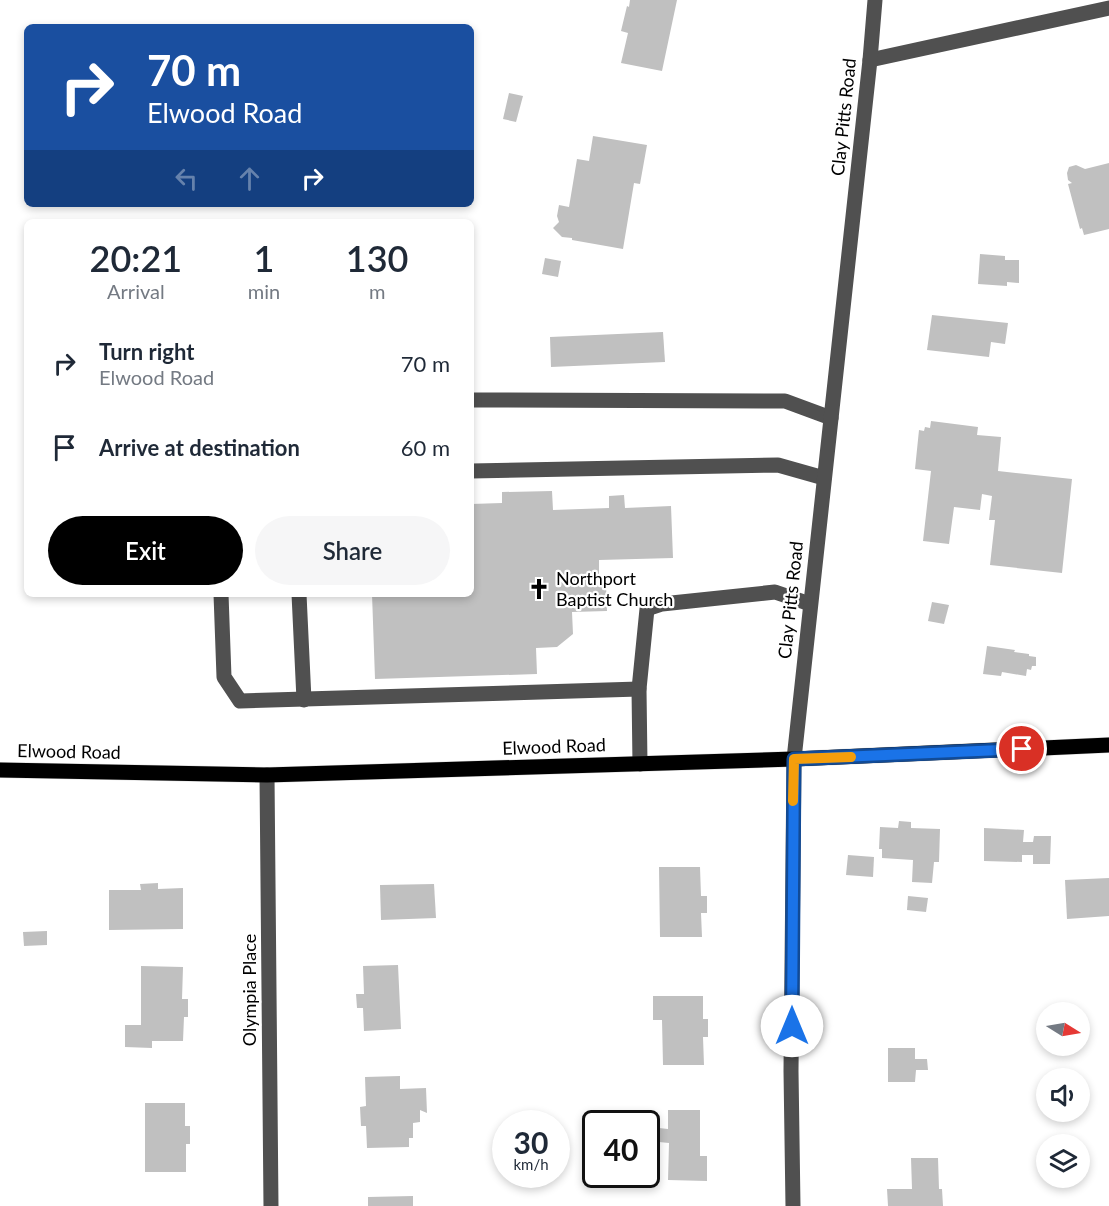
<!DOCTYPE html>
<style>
body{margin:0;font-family:Lato,sans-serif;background:#f6f6f7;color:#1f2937;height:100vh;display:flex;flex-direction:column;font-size:22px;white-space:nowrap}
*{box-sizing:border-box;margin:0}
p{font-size:20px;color:#747a83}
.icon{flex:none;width:33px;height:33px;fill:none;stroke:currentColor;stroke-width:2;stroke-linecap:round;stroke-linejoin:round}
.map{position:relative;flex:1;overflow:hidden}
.drawer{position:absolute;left:24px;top:219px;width:450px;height:378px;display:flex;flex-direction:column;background:#fff;border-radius:9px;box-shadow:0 3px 9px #0003}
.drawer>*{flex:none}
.top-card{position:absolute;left:24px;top:24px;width:450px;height:183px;border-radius:9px;box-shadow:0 3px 9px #0003;background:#1a4fa0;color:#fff;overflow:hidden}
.needle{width:39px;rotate:101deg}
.fabs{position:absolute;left:1036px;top:1002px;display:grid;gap:12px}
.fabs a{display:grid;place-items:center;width:54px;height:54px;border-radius:50%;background:#fff;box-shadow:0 3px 9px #0003;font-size:30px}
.speed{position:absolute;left:492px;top:1110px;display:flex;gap:12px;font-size:30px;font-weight:700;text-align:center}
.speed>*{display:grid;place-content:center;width:78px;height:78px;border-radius:50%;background:#fff;box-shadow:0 3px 9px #0003;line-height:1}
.speed small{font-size:15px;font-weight:400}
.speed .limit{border:3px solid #111;border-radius:9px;background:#fff;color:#111}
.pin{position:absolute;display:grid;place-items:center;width:51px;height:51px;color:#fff;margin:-26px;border:3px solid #fff;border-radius:50%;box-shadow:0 2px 6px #0007}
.me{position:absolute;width:66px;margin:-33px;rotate:0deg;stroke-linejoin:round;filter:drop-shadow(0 0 4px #0008)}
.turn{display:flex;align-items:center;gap:21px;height:126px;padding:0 24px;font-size:27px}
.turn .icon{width:78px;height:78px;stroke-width:2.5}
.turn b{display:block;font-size:42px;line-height:51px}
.lanes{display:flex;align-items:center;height:57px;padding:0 24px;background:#0003;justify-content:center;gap:30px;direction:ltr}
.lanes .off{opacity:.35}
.eta{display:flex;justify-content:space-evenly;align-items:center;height:102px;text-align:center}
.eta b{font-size:36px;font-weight:600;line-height:42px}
.button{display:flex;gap:12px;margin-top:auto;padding:12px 24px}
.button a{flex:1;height:69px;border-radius:36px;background:#000;color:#fff;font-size:24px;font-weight:600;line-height:69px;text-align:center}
.button a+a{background:#f6f6f7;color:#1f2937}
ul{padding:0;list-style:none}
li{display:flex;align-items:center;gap:18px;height:84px;padding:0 24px}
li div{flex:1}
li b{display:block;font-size:22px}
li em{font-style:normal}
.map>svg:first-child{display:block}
.building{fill:#c0c0c0}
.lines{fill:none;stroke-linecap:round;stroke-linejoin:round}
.major-casing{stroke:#dbdbdb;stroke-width:16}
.minor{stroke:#505050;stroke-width:15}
.major{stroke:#000;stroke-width:15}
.route-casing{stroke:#114b97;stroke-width:15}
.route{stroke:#1a73e8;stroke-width:10}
.slow{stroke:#f59e0b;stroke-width:10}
.labels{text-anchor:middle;stroke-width:4.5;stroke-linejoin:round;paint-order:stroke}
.street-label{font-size:18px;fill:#000;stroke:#fff}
.poi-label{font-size:18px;fill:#000;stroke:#fff;text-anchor:start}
</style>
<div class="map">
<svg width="1109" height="1206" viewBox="0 0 1109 1206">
<rect width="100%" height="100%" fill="#fff"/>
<g class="building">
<path d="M630,0H677L662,71L621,63L628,33L621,31L627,6L629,7Z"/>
<path d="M509,93L523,96L516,122L503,119Z"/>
<path d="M593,136L647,145L640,184L634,183L623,249L572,240V238L562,237L553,228L559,222L557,216L559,205L569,207L577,159L589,161Z"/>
<path d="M1109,163V229L1084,235L1082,228L1080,229L1068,184L1072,183L1068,180L1067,173L1069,167L1076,165L1085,169Z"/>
<path d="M980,254L1005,256V260H1019V283L1007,282V286L978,284Z"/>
<path d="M545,258L561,261L558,277L542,274Z"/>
<path d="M932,315L1008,323L1005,344L991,342L989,357L927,350Z"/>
<path d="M663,332L665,362L551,367L550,337Z"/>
<path d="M931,421L978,427L977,435L1001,437L998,471L1072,479L1062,573L990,565L995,520H989L992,496L982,494L980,510L954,507L949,544L923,541L931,471L915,469L919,430L924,431L925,427L930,428Z"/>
<path d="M552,491L553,510L609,508V496L624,495L625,508L671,506L673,558L599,560V584H606L607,611L572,612L573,634L557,647L536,648L537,674L375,679L372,594H471V504L502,503V492Z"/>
<path d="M932,602L949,605L944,624L928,621Z"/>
<path d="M987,646L1015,650L1014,652L1029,654V656L1036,657V666H1032L1031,670L1027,669L1026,676L1002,672L1001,676L983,674Z"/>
<path d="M899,821L911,822V828L940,829L939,862H934L932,883L912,882L913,860L882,858V849H879L880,827L898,828Z"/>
<path d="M984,828L1024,830L1023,842H1033L1034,836H1051L1050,864H1033V855H1022V862L984,861Z"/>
<path d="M848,855L874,857L873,877L846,875Z"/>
<path d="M659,867H700L701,896H707V913H701L702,937H660Z"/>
<path d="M1109,878V916L1067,919L1065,880Z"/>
<path d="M158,883V889L183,888V929L109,930V890H141L140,884Z"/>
<path d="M434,884L436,918L381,920L380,885Z"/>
<path d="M908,896L928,898L926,912L907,910Z"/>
<path d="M47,931V945L24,946L23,932Z"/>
<path d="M398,965L401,1029L364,1031L363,1008H357L356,994H364L363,966Z"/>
<path d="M141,966L183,967L182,999H188V1017H184L183,1041H152V1048L125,1047V1025H141Z"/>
<path d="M653,996H703V1019H708V1037H703L704,1065H663L662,1020H653Z"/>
<path d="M888,1048H915V1059H927L928,1070H916L915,1082H888Z"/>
<path d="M400,1076V1089L426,1088L427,1113L420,1110V1122L413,1123V1138H409V1147L367,1148L366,1126H361L360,1107L366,1106L365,1077Z"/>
<path d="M145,1103H185V1126H190V1144H186V1172H145Z"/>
<path d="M668,1110H700V1156H707V1181L668,1180L669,1143L659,1142V1128L668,1129Z"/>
<path d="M911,1158H938L939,1189H942L943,1206H888L887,1189H912Z"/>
<path d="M413,1196V1206H368V1197Z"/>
</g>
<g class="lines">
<defs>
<path id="major" d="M0,770L267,775L794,759L1109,745"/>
</defs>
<use href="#major" class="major-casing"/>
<g class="minor">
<path d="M870,60L1109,8"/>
<path d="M471,400L785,401L831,418"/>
<path d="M471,471L778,465L824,478"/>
<path d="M221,594L224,677L240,701L639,689"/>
<path d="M299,594L304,700"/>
<path d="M640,764L639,689L647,609L662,604L775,592L810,604"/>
<path d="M267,775L271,1206"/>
<path d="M793,1206L791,1071L794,759L870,60L875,0"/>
</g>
<use href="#major" class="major"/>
</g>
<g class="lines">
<defs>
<path id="route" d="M792,1026L794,759L1022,749"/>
</defs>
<use href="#route" class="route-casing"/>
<use href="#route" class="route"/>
<path class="slow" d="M793,801L794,759L851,757"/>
</g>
<defs>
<symbol id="church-bare" viewBox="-9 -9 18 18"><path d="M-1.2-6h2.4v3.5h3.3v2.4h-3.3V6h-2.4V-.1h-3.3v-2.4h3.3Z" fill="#000" stroke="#fff" stroke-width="2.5" paint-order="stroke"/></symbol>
</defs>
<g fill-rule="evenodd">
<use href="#church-bare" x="524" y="574" width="30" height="30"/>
</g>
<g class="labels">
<g class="street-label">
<text transform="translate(844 117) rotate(-84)" y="6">Clay Pitts Road</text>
<text transform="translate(791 600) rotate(-84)" y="6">Clay Pitts Road</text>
<text transform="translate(554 747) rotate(-2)" y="6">Elwood Road</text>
<text transform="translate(69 752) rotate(1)" y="6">Elwood Road</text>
<text transform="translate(250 990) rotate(-90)" y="6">Olympia Place</text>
</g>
<g class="poi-label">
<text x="556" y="585">Northport<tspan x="556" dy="21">Baptist Church</tspan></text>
</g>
</g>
</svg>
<div class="fabs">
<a><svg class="needle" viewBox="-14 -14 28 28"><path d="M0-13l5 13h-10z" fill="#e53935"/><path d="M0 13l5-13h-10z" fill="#747a83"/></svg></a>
<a><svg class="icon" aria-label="sound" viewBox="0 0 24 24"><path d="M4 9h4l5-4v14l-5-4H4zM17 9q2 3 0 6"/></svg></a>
<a><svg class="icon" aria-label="layers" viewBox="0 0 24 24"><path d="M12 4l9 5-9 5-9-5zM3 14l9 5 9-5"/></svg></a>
</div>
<div class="speed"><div>30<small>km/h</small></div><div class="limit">40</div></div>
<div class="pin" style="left:1022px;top:749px;background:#d93025"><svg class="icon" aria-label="arrive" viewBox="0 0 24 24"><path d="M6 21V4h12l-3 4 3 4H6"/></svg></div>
<svg class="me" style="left:792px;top:1026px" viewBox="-20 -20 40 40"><circle r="19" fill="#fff"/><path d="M0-13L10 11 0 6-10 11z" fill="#1a73e8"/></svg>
<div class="top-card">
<div class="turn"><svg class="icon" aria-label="right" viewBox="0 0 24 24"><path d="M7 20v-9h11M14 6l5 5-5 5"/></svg><div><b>70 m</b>Elwood Road</div></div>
<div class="lanes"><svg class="icon off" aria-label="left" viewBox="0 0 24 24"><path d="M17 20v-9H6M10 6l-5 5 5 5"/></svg><svg class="icon off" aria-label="ahead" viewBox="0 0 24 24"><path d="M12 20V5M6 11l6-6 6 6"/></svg><svg class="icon" aria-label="right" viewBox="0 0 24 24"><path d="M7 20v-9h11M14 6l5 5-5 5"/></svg></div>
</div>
<section class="drawer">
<div class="eta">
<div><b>20:21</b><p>Arrival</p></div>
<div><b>1</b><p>min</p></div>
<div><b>130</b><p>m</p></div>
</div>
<ul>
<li><svg class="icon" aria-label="right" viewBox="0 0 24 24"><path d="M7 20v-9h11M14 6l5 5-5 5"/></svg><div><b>Turn right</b><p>Elwood Road</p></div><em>70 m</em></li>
<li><svg class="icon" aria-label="arrive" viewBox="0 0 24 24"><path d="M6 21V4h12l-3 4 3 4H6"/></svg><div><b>Arrive at destination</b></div><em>60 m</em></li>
</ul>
<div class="button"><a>Exit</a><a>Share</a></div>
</section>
</div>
